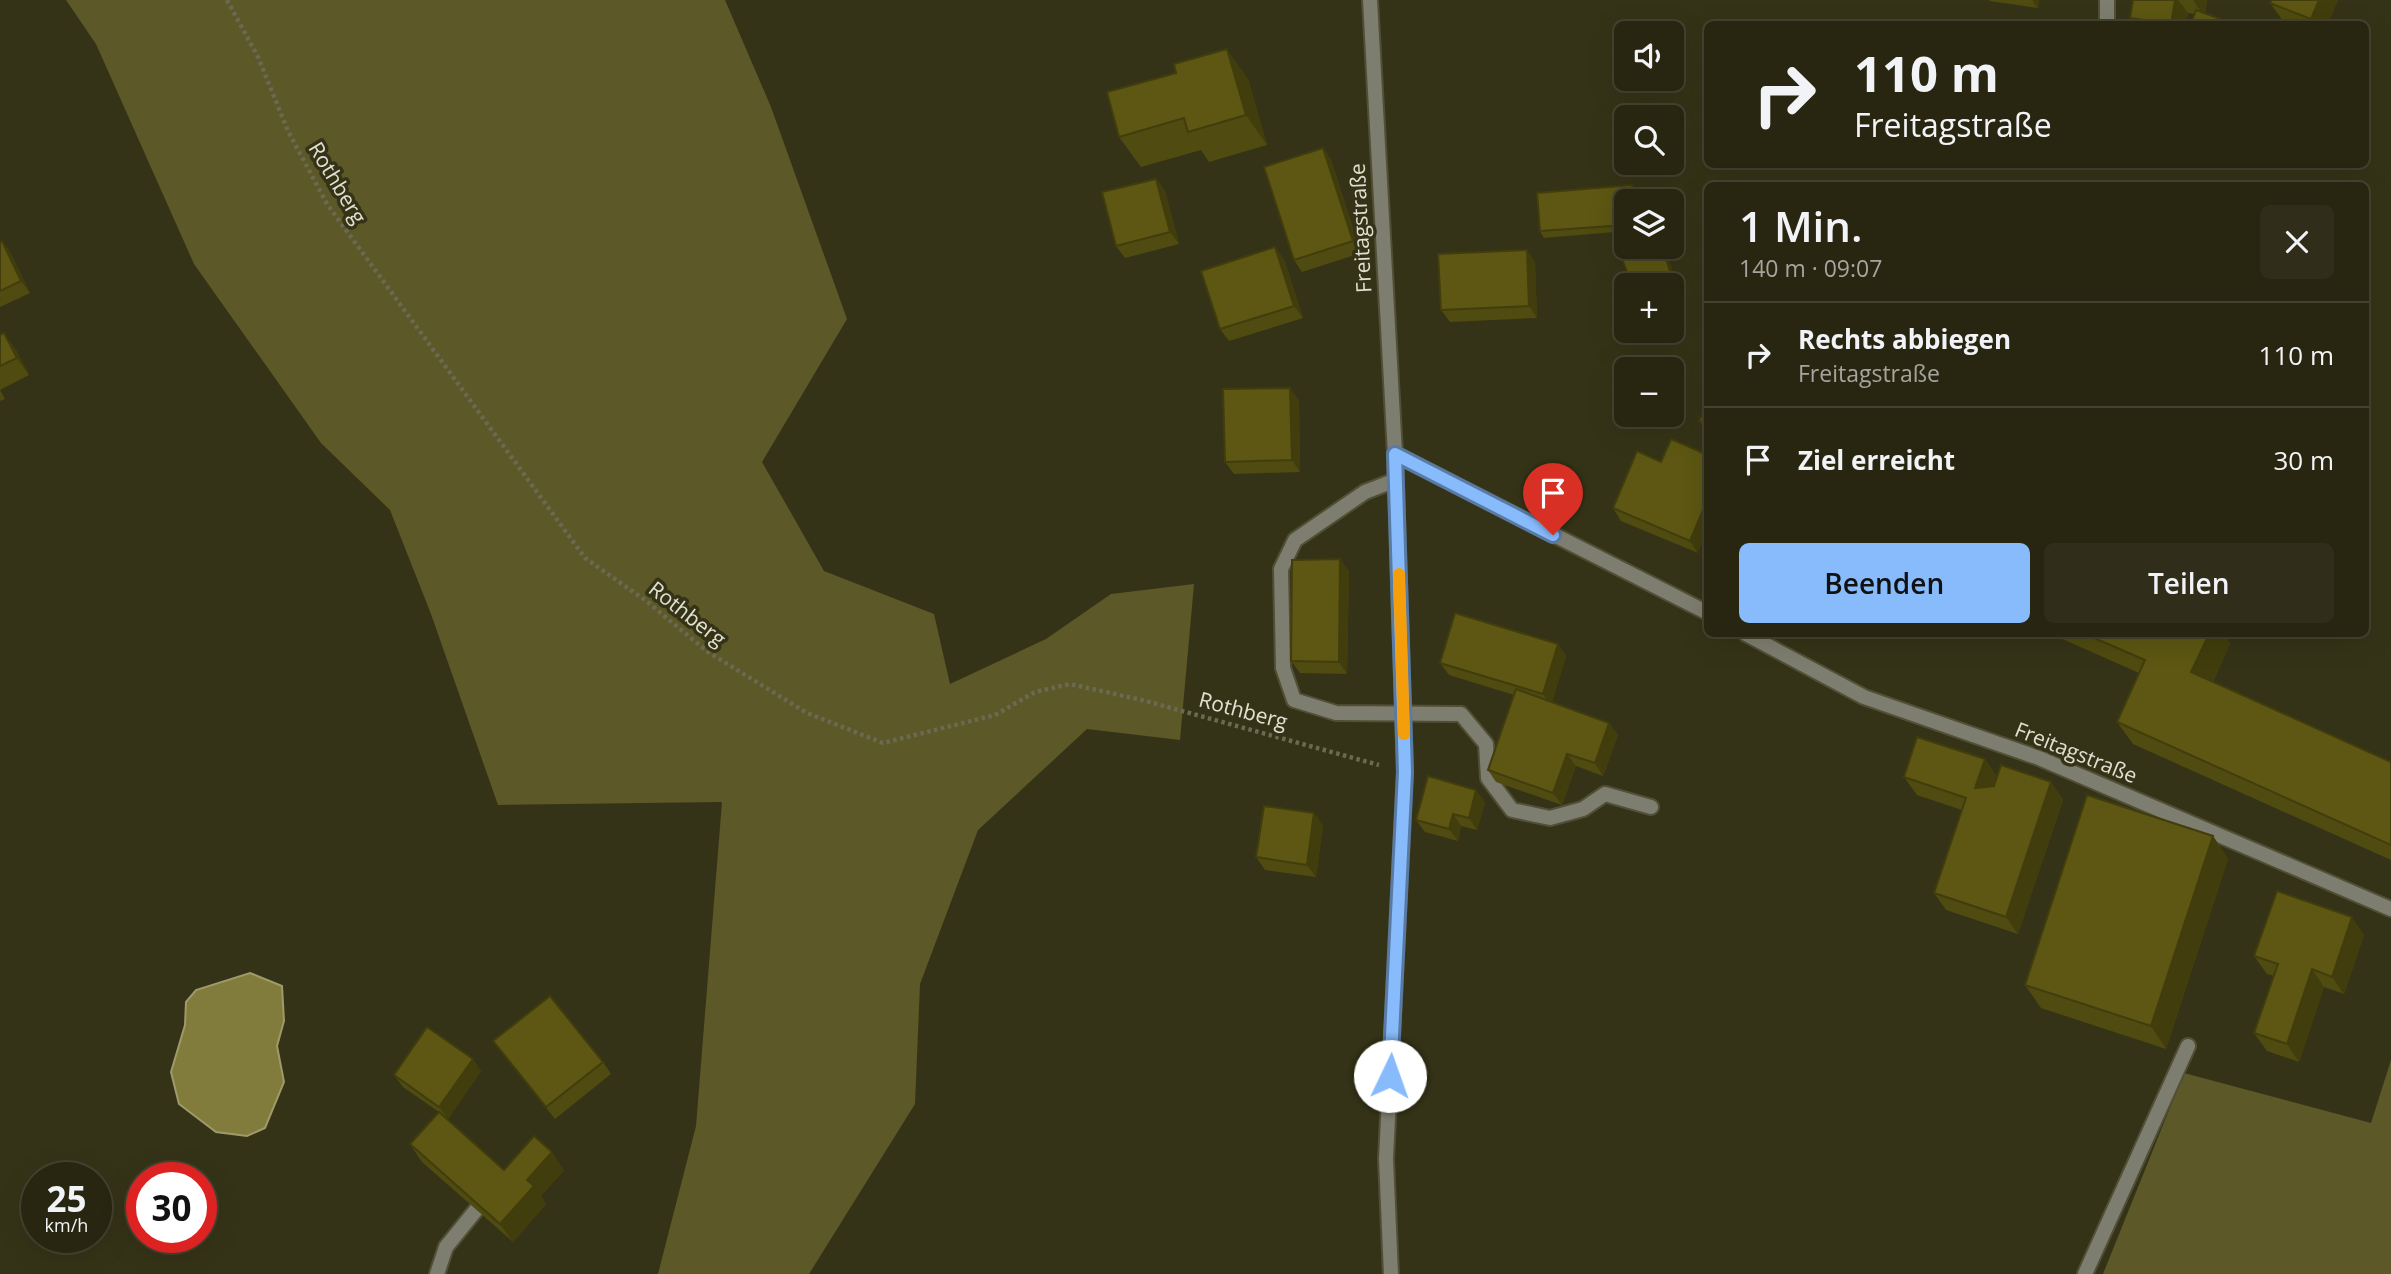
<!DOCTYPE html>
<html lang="de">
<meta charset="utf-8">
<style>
body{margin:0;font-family:"Open Sans",sans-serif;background:#302e1a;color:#f1f3f6;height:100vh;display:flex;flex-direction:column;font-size:26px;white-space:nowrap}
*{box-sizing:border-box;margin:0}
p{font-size:23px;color:#a5a59f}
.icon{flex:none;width:38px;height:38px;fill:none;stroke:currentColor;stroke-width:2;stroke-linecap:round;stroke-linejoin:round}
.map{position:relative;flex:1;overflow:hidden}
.details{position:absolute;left:1704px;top:182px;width:665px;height:455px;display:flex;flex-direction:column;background:#282611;border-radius:10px;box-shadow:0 7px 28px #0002,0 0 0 2px #444331}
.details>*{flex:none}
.banner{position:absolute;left:1704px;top:21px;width:665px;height:147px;border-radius:10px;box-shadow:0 7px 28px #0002,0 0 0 2px #444331;background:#282611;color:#f1f3f6;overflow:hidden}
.buttons{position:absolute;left:1614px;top:21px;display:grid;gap:14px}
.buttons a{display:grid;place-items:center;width:70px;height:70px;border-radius:10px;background:#282611;box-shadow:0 7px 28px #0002,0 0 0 2px #444331;font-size:35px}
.speed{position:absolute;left:21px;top:1162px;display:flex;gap:14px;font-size:35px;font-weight:700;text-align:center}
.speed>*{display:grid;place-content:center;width:91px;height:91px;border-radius:50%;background:#282611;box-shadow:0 7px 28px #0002,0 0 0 2px #444331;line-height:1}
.speed small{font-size:18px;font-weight:400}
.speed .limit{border:10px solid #d22;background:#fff;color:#111}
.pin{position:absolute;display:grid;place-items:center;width:60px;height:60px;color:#fff;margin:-72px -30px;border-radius:50% 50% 50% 0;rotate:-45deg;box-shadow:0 0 7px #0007}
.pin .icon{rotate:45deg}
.me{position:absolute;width:77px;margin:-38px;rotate:3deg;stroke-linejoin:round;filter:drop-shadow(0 0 5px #0008)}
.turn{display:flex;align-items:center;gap:24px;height:147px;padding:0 35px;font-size:32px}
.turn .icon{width:91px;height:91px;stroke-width:2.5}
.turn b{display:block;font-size:49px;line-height:60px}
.round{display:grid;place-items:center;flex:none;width:74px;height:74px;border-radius:10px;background:#302e1a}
.head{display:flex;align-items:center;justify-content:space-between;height:119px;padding:0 35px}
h1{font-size:42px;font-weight:600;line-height:52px}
.primary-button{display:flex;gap:14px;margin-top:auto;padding:14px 35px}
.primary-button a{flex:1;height:80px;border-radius:10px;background:#87bbfb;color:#111;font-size:28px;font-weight:600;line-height:80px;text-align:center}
.primary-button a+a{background:#302e1a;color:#f1f3f6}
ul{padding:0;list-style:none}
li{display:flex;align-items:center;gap:21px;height:105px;padding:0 35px;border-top:2px solid #444331}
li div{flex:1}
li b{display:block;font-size:26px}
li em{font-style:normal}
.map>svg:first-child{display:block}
.green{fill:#5c5828}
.water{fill:#817c3c;stroke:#9e9a69;stroke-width:2}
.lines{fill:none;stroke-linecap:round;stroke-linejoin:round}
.service-casing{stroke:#514f35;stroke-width:18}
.minor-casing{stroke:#514f35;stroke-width:18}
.path{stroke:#6b6951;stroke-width:4.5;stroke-dasharray:3.5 3.5;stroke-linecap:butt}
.service{stroke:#7e7e70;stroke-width:14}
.minor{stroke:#7e7e70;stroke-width:14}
.wall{fill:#504b10}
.shaded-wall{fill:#413d0d}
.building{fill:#5d5713;stroke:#413d0d;stroke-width:2}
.route-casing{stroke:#587aa3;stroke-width:18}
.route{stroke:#87bbfb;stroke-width:12}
.slow{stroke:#f59e0b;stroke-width:12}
.labels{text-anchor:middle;stroke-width:7;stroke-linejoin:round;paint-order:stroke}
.street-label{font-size:21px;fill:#e2e1d1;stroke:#353317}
</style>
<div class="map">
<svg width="2391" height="1274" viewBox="0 0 2391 1274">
<rect width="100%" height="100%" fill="#353317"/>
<g class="green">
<path d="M66,0H725L771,107L847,319L762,462L824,571L934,614L950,684L1046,639L1111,594L1194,584L1180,740L1087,729L978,830L920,984L915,1104L809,1274H658L696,1126L722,802L498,805L431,614L390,510L321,443L194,264L96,44Z"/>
<path d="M2391,1060V1274H2103L2184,1073L2371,1123Z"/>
</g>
<path class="water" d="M250,973L282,986L284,1021L277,1046L284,1082L265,1128L247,1136L216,1132L179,1104L171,1072L185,1025L186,1002L196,990Z"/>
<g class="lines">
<defs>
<g id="service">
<path d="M2107,24V0"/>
<path d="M1395,454L1708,613"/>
<path d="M1396,480L1365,492L1295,540L1281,569L1283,668L1294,700L1336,713L1461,714L1486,744L1488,778L1512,810L1550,818L1583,809L1605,794L1651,807"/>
<path d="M1746,634L1864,697L2039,758L2391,909"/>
<path d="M437,1274L446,1247L476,1210"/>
<path d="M2085,1274L2188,1046"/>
</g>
<path id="minor" d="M1370,0L1395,454L1405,772L1386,1159L1391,1274"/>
</defs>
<use href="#service" class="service-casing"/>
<use href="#minor" class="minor-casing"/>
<path class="path" d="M227,0L258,57L288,131L327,204L585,558L645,600L708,652L807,713L883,743L995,715L1035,692L1070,684L1142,700L1379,765"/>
<use href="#service" class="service"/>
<use href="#minor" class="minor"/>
</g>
<g class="wall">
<path d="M1989,0H2039L2038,8L1990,1Z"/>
<path d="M2133,0H2207L2205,14H2195L2188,13L2186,24H2135L2130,18Z"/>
<path d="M2272,0H2338L2328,24H2292L2283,21L2270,3Z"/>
<path d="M1248,79L1267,145L1209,162L1201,150L1141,167L1119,137Z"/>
<path d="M1323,148L1331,160L1361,253L1302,272L1294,260Z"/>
<path d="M1156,179L1165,191L1179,244L1125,258L1116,246Z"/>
<path d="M1637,192L1626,201V231L1544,238L1540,231Z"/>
<path d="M2,241L11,254L30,293L0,307V243Z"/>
<path d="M1647,247H1663L1677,283L1670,285H1632Z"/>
<path d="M1284,259L1303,318L1229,341L1220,329Z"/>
<path d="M1535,262L1537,318L1450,322L1441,310Z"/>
<path d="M0,335L16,350L29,375L0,390L5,399L0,401Z"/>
<path d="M1299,400L1300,472L1234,474L1225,462Z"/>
<path d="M1708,402V429L1704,427L1699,421Z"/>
<path d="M1637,451L1698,553L1621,521L1613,508Z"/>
<path d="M1349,571L1347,674L1300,673L1291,661Z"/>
<path d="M2051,634H2223L2230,643L2213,682L2391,762V860L2133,744L2117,722L2139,673Z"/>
<path d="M1558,644L1566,656L1552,702L1609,723L1618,735L1603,776L1576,766L1562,805L1496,782L1488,770L1514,695L1449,675L1440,663Z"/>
<path d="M1985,759L1997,777L2051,782L2063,800L2018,934L1946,910L1934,893L1962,810L1917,795L1904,777Z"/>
<path d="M1485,802L1477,830L1461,826L1458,841L1425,832L1416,820Z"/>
<path d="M1323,825L1316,877L1265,870L1256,857Z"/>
<path d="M2213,836L2228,859L2166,1049L2041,1008L2025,985Z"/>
<path d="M2364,935L2344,994L2324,987L2299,1062L2267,1051L2254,1033L2274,976L2267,974L2254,956Z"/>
<path d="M493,1041L603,1062L611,1074L555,1119Z"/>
<path d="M481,1071L448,1119L441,1114L504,1170H564L541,1196L546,1204L513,1242L422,1162L410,1144L439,1112L403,1087L394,1075Z"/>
</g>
<g class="shaded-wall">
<path d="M2033,0H2039L2038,8L2033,2Z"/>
<path d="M2175,0H2178L2188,13L2186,24H2171Z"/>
<path d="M2193,0H2207L2204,16Z"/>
<path d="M2319,0H2338L2328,24H2315L2311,19Z"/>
<path d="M1227,49L1248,79L1267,145L1246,115Z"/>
<path d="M1323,148L1331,160L1361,253L1353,241Z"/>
<path d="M1156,179L1165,191L1179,244L1170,232Z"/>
<path d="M1632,185L1637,192L1638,201H1634Z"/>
<path d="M2,241L11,254L30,293L21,281Z"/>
<path d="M1275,247L1284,259L1303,318L1294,306Z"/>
<path d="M1662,247L1665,248L1677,283L1672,277Z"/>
<path d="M1527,250L1535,262L1537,318L1529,306Z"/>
<path d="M4,333L16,350L29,375L17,358Z"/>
<path d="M1290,388L1299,400L1300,472L1292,460Z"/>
<path d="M1708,498V530L1698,553L1690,541Z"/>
<path d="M1340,559L1349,571L1347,674L1339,662Z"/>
<path d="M2209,634H2223L2230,643L2207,695L2191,672Z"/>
<path d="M1558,644L1566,656L1551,706L1543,694Z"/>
<path d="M1609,723L1618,735L1603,776L1595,763Z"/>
<path d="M1567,754L1576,766L1562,805L1553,793Z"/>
<path d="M1985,759L1997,777L1988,805L1975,788Z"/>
<path d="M2051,782L2063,800L2018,934L2006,917Z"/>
<path d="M1476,790L1485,802L1477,830L1469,818Z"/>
<path d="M1314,813L1323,825L1316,877L1307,865Z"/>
<path d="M1453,814L1461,826L1458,841L1449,829Z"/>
<path d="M2213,836L2228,859L2166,1049L2151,1026Z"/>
<path d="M2352,917L2364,935L2344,994L2332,977Z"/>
<path d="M2312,969L2324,987L2299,1062L2287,1044Z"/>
<path d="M473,1059L481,1071L448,1119L439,1107Z"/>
<path d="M552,1152L564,1170L541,1196L546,1204L513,1242L500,1224L527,1180Z"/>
</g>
<g class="building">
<path d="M2133,0H2175L2171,24L2130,18Z"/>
<path d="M2272,0H2319L2311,19L2270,3Z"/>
<path d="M2196,10L2234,24H2191Z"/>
<path d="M1227,49L1246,115L1188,132L1184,118L1119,137L1107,92L1176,73L1174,64Z"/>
<path d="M1323,148L1353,241L1294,260L1264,167Z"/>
<path d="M1156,179L1170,232L1116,246L1102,192Z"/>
<path d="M1632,185L1634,201H1626V225L1540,231L1537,193Z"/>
<path d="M2,241L21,281L0,291V243Z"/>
<path d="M1275,247L1294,306L1220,329L1201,271Z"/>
<path d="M1647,247H1662L1672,277L1648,285H1632L1621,256Z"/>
<path d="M1527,250L1529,306L1441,310L1438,254Z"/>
<path d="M4,333L17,358L0,366V335Z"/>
<path d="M1290,388L1292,460L1225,462L1223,389Z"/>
<path d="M1708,402V425L1699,421Z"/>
<path d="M1671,439L1708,455V498L1690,541L1613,508L1637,451L1661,462Z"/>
<path d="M1340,559L1339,662L1291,661L1292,560Z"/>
<path d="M1455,613L1558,644L1543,694L1440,663Z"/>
<path d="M2085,634H2209L2191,672L2391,762V845L2117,722L2145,660Z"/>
<path d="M1516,689L1609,723L1595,763L1567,754L1553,793L1488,770Z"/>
<path d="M1917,737L1985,759L1975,788L1994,786L2001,765L2051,782L2006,917L1934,893L1966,798L1904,777Z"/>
<path d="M1428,776L1476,790L1469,818L1453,814L1449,829L1416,820Z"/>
<path d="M2087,795L2213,836L2151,1026L2025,985Z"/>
<path d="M1264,806L1314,813L1307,865L1256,857Z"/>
<path d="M2277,891L2352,917L2332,977L2312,969L2287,1044L2254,1033L2278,964L2254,956Z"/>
<path d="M550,996L603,1062L546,1107L493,1041Z"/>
<path d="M427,1027L473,1059L439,1107L394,1075Z"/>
<path d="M439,1112L504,1170L534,1136L552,1152L527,1180L534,1186L500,1224L410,1144Z"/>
</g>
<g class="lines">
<defs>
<path id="route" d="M1390,1076L1405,772L1395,454L1553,535"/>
</defs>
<use href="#route" class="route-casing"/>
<use href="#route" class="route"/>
<path class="slow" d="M1399,574L1404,734"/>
</g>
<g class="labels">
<g class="street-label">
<text transform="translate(337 183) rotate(59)" y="7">Rothberg</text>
<text transform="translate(1361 228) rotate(-93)" y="7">Freitagstraße</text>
<text transform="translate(687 614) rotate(38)" y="7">Rothberg</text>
<text transform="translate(1243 711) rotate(15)" y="7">Rothberg</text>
<text transform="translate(2076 753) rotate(22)" y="7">Freitagstraße</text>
</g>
</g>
</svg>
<div class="buttons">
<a><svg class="icon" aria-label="sound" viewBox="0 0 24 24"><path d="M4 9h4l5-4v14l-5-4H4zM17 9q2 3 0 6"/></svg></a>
<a><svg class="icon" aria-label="search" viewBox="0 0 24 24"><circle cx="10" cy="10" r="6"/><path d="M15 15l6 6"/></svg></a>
<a><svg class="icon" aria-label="layers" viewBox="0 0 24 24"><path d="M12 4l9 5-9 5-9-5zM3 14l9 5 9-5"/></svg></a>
<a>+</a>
<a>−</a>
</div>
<div class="speed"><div>25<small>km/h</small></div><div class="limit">30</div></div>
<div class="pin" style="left:1553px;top:535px;background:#d93025"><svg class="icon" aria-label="arrive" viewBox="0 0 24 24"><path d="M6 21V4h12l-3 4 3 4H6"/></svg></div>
<svg class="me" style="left:1390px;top:1076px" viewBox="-20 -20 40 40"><circle r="19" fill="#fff"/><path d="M0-13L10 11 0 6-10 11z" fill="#87bbfb"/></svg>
<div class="banner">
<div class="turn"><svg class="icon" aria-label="right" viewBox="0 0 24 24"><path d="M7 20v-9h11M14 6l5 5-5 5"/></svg><div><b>110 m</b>Freitagstraße</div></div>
</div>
<section class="details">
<div class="head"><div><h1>1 Min.</h1><p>140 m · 09:07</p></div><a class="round"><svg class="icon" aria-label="close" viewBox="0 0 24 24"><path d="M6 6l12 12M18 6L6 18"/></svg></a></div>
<ul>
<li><svg class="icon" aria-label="right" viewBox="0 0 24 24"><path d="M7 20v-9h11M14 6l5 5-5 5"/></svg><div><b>Rechts abbiegen</b><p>Freitagstraße</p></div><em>110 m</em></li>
<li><svg class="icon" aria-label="arrive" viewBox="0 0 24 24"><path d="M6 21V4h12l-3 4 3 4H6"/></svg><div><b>Ziel erreicht</b></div><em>30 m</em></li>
</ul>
<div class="primary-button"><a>Beenden</a><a>Teilen</a></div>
</section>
</div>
